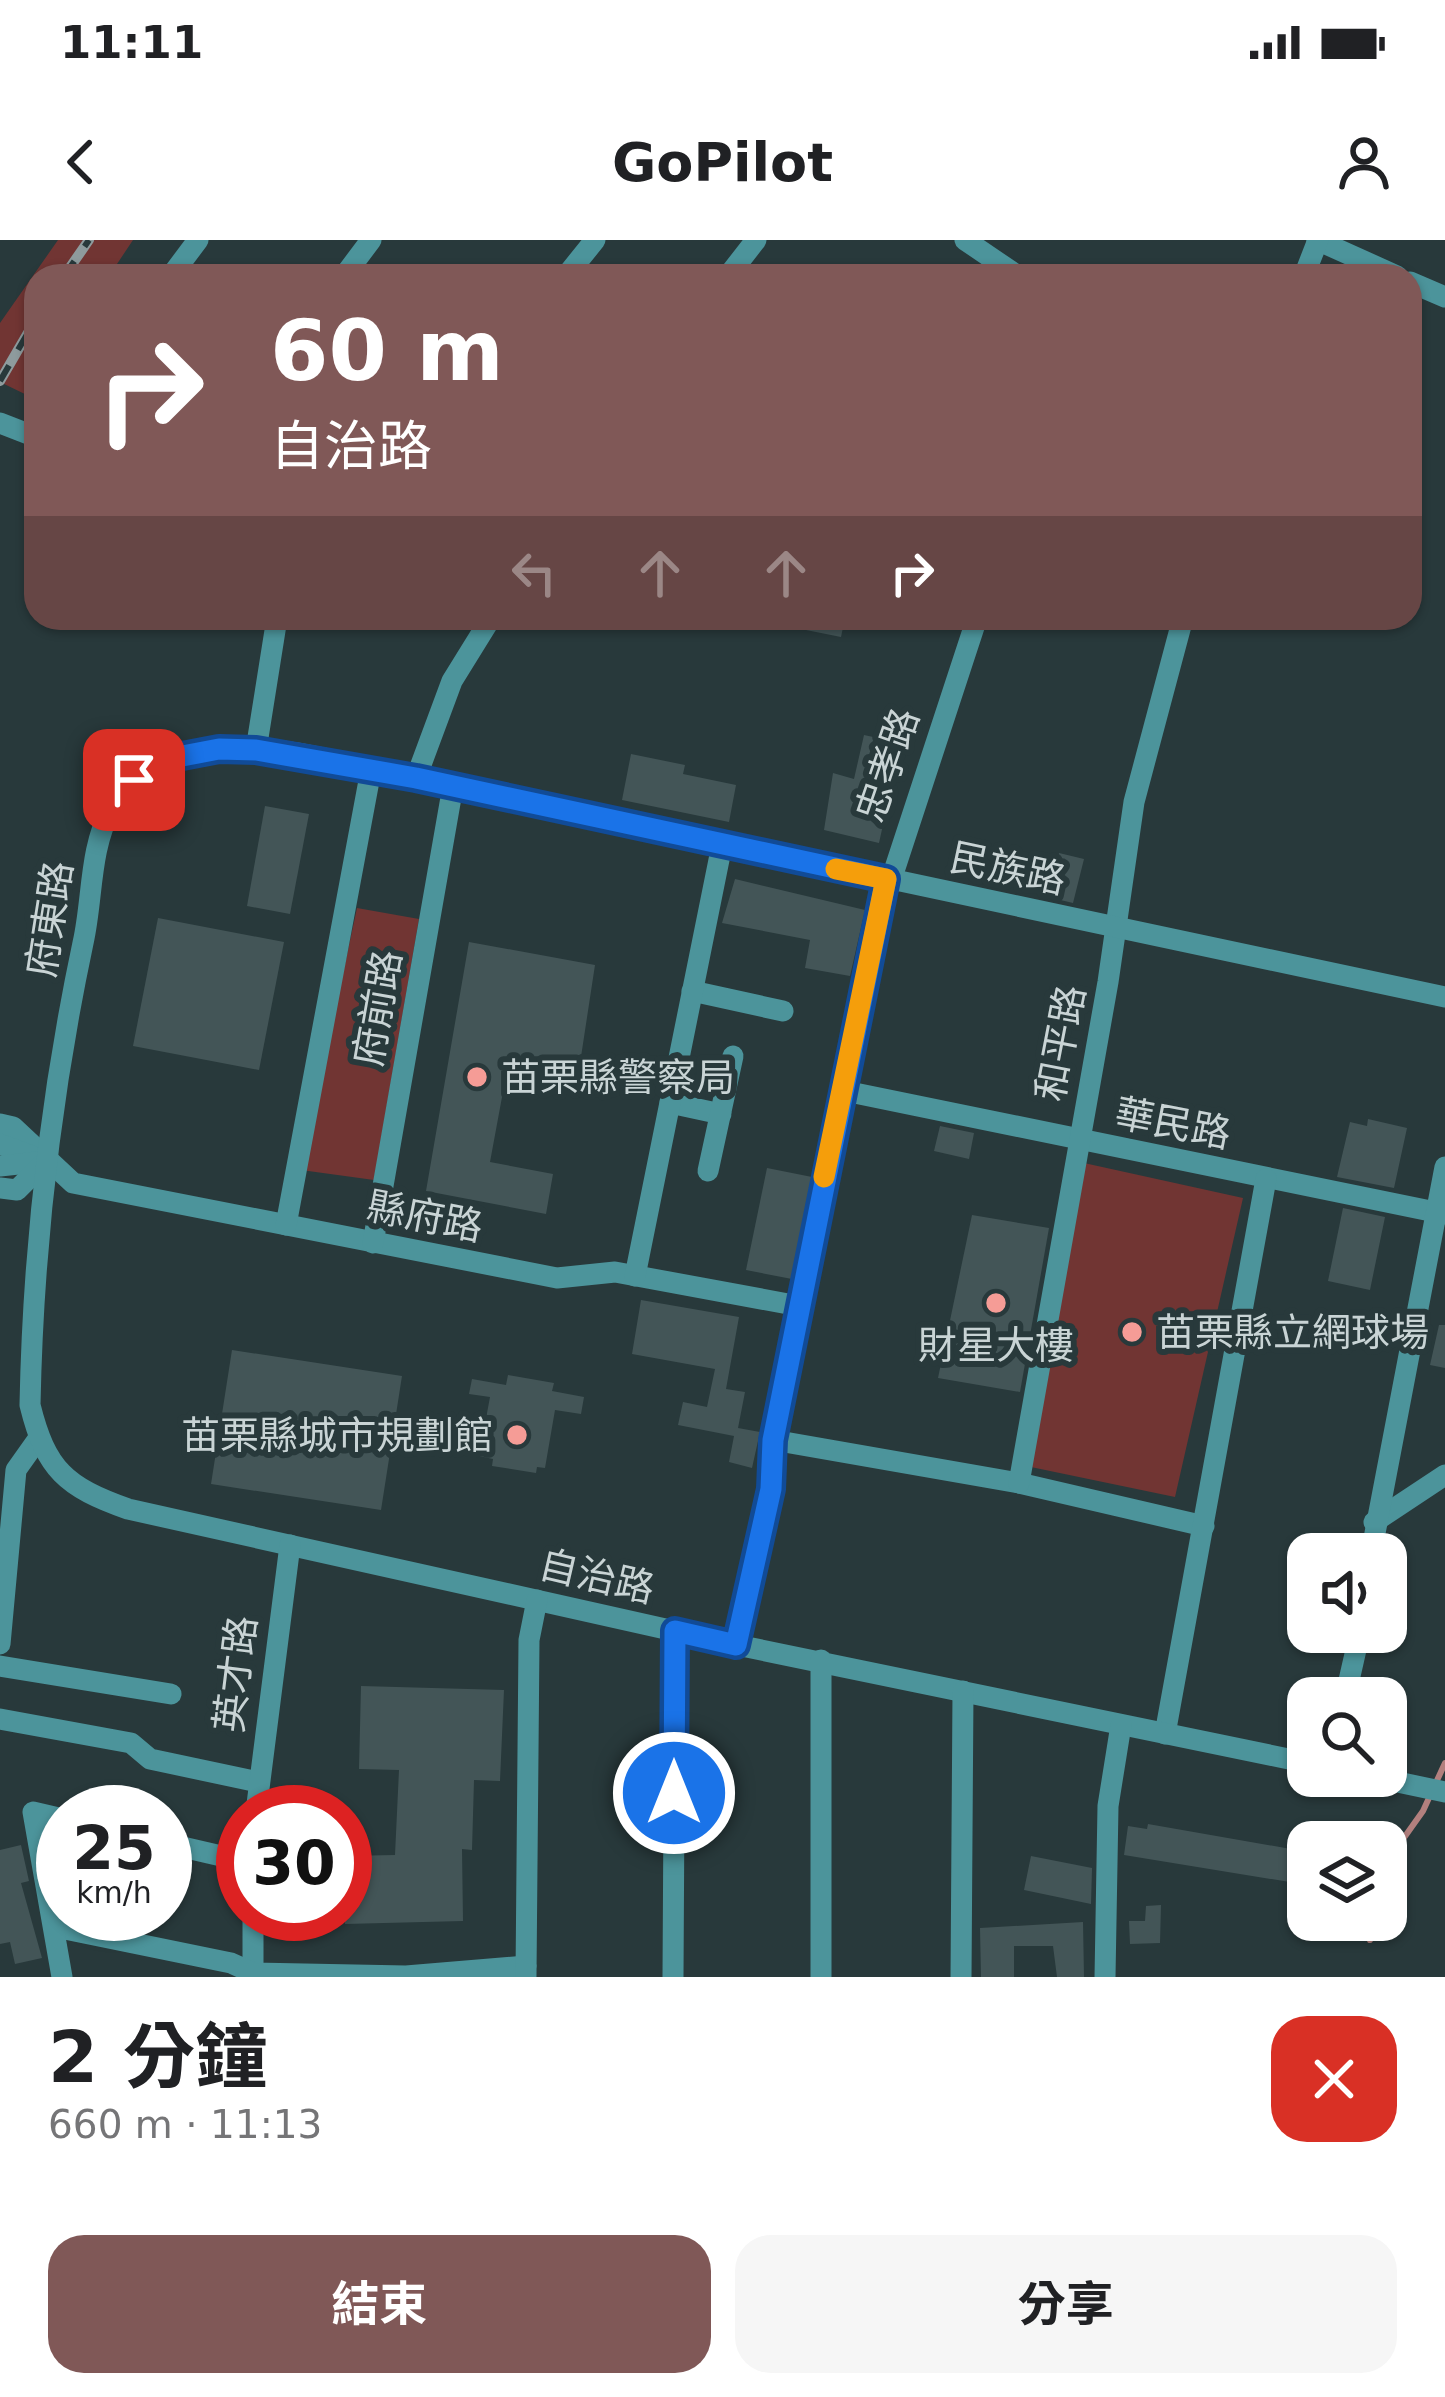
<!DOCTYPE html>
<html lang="zh-TW">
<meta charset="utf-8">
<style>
body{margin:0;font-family:"DejaVu Sans","Noto Sans TC",sans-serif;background:#f6f6f6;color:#202124;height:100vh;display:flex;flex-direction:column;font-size:45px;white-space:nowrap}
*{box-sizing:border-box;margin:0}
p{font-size:39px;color:#757577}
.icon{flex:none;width:66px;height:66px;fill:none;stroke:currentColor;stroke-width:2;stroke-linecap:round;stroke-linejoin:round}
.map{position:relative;height:1737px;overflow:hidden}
.panel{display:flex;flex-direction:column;background:#fff;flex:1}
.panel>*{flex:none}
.top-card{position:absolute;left:24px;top:24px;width:1398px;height:366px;border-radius:36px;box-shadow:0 3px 9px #0004;background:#805857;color:#fff;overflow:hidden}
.controls{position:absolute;left:1287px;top:1293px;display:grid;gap:24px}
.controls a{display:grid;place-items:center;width:120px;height:120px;border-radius:24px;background:#fff;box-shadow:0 3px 9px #0004;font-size:60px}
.speed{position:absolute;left:36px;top:1545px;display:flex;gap:24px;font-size:60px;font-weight:700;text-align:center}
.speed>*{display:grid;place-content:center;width:156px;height:156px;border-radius:50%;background:#fff;box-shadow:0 3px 9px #0004;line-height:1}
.speed small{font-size:30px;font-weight:400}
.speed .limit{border:18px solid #d22;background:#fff;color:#111}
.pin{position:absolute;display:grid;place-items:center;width:102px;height:102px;color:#fff;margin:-51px;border-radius:24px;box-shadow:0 6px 18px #0006}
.me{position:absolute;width:132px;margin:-66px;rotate:0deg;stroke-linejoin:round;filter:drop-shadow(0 0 9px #0008)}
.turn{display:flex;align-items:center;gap:42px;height:252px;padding:0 48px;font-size:54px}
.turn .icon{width:156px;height:156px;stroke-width:2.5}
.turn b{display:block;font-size:84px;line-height:102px}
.lanes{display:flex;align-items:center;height:114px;padding:0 48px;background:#0003;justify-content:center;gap:60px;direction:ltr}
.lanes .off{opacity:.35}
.round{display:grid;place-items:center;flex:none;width:126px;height:126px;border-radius:36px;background:#f6f6f6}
.headline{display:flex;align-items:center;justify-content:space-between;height:204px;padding:0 48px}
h1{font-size:72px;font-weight:700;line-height:90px}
.cta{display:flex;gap:24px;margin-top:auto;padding:24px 48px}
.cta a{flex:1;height:138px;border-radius:36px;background:#805857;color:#fff;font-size:48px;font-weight:700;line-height:138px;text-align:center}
.cta a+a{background:#f6f6f6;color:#202124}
.status{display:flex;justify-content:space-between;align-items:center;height:84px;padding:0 60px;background:#fff;direction:ltr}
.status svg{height:33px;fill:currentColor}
header{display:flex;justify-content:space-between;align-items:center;height:156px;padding:0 48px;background:#fff;font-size:54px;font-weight:700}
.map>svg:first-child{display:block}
.green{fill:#713533}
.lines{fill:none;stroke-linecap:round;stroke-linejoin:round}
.stream{stroke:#b3807e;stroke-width:6}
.building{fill:#435557}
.minor{stroke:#4c949b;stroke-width:21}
.rail-casing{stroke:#8e9b9d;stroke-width:10}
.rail{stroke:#28393b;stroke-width:6;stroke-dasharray:18;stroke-linecap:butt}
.route-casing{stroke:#114b97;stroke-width:30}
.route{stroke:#1a73e8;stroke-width:21}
.slow{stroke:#f59e0b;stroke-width:21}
.poi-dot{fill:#f59c96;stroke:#28393b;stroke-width:4.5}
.labels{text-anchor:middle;stroke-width:12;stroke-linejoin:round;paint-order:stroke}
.street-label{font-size:39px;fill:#c9d4d5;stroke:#28393b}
.poi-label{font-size:39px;fill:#c9d4d5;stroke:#28393b;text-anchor:start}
</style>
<div class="status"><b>11:11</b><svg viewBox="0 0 49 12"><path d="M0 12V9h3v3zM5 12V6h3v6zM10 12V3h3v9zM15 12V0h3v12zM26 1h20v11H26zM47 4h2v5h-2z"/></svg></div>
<header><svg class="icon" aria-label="back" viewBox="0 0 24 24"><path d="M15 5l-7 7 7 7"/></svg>GoPilot<svg class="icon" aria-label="person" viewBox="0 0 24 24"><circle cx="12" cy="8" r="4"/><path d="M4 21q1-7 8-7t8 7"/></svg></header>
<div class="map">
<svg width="1445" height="1737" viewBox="0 0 1445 1737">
<rect width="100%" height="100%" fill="#28393b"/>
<g class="green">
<path d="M58,0H133L109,36H36L33,158L0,142V83Z"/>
<path d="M357,668L419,679L374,940L301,930Z"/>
<path d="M1084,923L1243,958L1175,1257L1026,1226Z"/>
</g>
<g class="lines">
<g class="stream">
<path d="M1386,1623L1423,1571L1445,1523"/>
<path d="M1369,1680L1370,1700"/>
</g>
</g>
<g class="building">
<path d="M782,378H845L841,397L781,385Z"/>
<path d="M864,495L901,503L879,603L824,590L833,533L854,539Z"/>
<path d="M631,514L685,525L683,534L736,545L729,582L622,560Z"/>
<path d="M265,566L309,574L290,674L247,666Z"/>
<path d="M1059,613L1084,619L1073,663L1048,657Z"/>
<path d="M735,639L865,670L850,736L805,728L810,700L722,683Z"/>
<path d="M158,678L284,702L259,830L133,806Z"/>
<path d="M469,702L595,725L577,843L507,830L490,922L553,934L546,974L426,951Z"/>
<path d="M1368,879L1407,888L1394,948L1337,937L1350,882L1367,886Z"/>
<path d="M940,886L974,893L969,919L934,911Z"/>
<path d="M767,928L812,937L792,1039L746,1030Z"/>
<path d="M1343,968L1385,977L1370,1050L1328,1041Z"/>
<path d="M972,975L1049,988L1020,1152L938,1138Z"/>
<path d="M641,1060L739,1077L726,1149L745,1152L738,1188L760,1192L752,1228L729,1222L734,1196L678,1185L683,1162L707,1167L715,1129L632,1114Z"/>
<path d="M1439,1085H1445V1128L1430,1125Z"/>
<path d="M232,1110L402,1136L381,1270L211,1244Z"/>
<path d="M508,1135L554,1143L552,1151L584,1157L581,1174L555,1170L545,1228L537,1227L536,1233L492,1226L493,1219L479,1216L490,1157L469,1154L472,1139L506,1145Z"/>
<path d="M361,1446L504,1450L500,1541L474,1540L472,1610L462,1609L463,1681L345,1684V1616L395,1615L399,1530L359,1529Z"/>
<path d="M1148,1584L1308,1612V1645L1124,1615L1128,1586L1147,1589Z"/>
<path d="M21,1605L29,1641L21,1643L42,1718L15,1724L10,1702L0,1704V1610Z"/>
<path d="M1031,1616L1092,1628L1091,1664L1024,1650Z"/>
<path d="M1161,1665L1160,1703L1130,1704L1129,1681H1145L1146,1666Z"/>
<path d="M1083,1682L1084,1737H1057L1053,1706H1014V1737H981L980,1688Z"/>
</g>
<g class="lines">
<g class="minor">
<path d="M965,0L1018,36"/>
<path d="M1317,0L1397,36"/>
<path d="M171,36L198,0"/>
<path d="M344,36L371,0"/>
<path d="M566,36L595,0"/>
<path d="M728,36L756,0"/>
<path d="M1304,36L1318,0"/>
<path d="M1410,42L1445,57"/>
<path d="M0,183L36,197"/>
<path d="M256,510L277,378"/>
<path d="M416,538L452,441L491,378"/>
<path d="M692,751L783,771"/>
<path d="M840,850L1445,974"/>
<path d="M670,863L721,874"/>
<path d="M0,884L13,887L73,943L557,1038L615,1032L799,1066"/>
<path d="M0,904L40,919"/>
<path d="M0,926L46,921"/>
<path d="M708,931L733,816"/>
<path d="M0,948L17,950L46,921"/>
<path d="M286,985L371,530"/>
<path d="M373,1003L453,546"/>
<path d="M635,1036L722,605"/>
<path d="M773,1200L1019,1243L1204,1286"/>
<path d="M1019,1243L1108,742L1134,562L1183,378"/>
<path d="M1374,1282L1445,1235"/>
<path d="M1371,1314L1445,927"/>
<path d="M0,1404L16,1230L38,1199"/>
<path d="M737,1405L874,692L977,378"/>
<path d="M0,1426L171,1454"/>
<path d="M1345,1458L1360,1392"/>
<path d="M0,1479L131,1503L150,1519L258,1542"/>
<path d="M1165,1494L1266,939"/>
<path d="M1308,1523L737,1405L128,1269C66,1247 46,1230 30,1165C33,1010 51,854 83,703C93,659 89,610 111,569C121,551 138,536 156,525C230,485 340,524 416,538L1445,757"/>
<path d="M1369,1536L1445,1552"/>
<path d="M256,1572L290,1305"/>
<path d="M165,1603L243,1621"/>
<path d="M253,1674V1737"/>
<path d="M55,1687L231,1723L253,1733L406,1736L526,1726"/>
<path d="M526,1736L529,1400L537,1360"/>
<path d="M62,1737L33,1572L63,1579"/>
<path d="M673,1737L675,1391"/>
<path d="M821,1737V1420"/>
<path d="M961,1737L963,1451"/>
<path d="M1105,1737L1108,1566L1121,1485"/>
</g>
<defs>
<g id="rail">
<path d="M64,36L89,0"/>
<path d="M0,141L36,79"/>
</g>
</defs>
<use href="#rail" class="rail-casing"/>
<use href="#rail" class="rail"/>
</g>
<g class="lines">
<defs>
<path id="route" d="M134,540L177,517L219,509L256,510L416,538L886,639L773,1200L771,1249L736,1405L675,1391L674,1553"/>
</defs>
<use href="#route" class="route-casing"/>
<use href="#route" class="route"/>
<path class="slow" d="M824,937L886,639L836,629"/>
</g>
<g class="poi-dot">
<circle cx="477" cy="837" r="12"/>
<circle cx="996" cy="1063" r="12"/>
<circle cx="1132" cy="1092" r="12"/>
<circle cx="517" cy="1195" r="12"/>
</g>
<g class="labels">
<g class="street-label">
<text transform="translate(887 525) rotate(-71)" y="14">忠孝路</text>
<text transform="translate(1008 628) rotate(12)" y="14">民族路</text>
<text transform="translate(49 679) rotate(-81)" y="14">府東路</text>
<text transform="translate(377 768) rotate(-80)" y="14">府前路</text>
<text transform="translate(1060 803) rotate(-79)" y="14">和平路</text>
<text transform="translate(1173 883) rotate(11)" y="14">華民路</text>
<text transform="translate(425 976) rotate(11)" y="14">縣府路</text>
<text transform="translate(597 1336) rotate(13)" y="14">自治路</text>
<text transform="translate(235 1434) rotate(-83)" y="14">英才路</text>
</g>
<g class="poi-label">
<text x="501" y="851">苗栗縣警察局</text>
<text x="1156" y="1106">苗栗縣立網球場</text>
<text x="996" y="1119" text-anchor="middle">財星大樓</text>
<text x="493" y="1209" text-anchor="end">苗栗縣城市規劃館</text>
</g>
</g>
</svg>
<div class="controls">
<a><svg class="icon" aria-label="sound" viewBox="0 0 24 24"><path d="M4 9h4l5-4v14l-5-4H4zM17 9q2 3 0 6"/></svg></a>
<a><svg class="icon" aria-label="search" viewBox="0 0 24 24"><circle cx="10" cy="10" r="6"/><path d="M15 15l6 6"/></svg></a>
<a><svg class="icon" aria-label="layers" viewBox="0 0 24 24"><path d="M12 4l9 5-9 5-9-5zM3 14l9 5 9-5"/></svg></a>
</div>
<div class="speed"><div>25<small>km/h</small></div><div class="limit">30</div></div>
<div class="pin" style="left:134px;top:540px;background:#d93025"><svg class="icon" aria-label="arrive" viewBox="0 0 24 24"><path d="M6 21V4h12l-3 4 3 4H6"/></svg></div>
<svg class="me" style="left:674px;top:1553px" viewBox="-20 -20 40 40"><circle r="17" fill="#1a73e8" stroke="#fff" stroke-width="3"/><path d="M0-11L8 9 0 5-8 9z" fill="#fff"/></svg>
<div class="top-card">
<div class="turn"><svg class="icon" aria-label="right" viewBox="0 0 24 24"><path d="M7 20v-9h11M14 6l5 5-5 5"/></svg><div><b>60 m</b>自治路</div></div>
<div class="lanes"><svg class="icon off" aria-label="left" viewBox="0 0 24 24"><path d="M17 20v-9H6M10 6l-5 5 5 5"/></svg><svg class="icon off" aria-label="ahead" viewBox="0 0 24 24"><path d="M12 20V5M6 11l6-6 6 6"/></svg><svg class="icon off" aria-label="ahead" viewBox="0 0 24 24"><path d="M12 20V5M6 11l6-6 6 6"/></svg><svg class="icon" aria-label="right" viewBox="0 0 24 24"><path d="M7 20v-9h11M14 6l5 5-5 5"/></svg></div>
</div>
</div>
<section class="panel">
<div class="headline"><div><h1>2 分鐘</h1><p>660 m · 11:13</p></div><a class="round" style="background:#d93025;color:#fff"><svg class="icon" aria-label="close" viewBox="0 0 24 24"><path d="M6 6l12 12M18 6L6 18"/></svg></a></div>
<div class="cta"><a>結束</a><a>分享</a></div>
</section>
